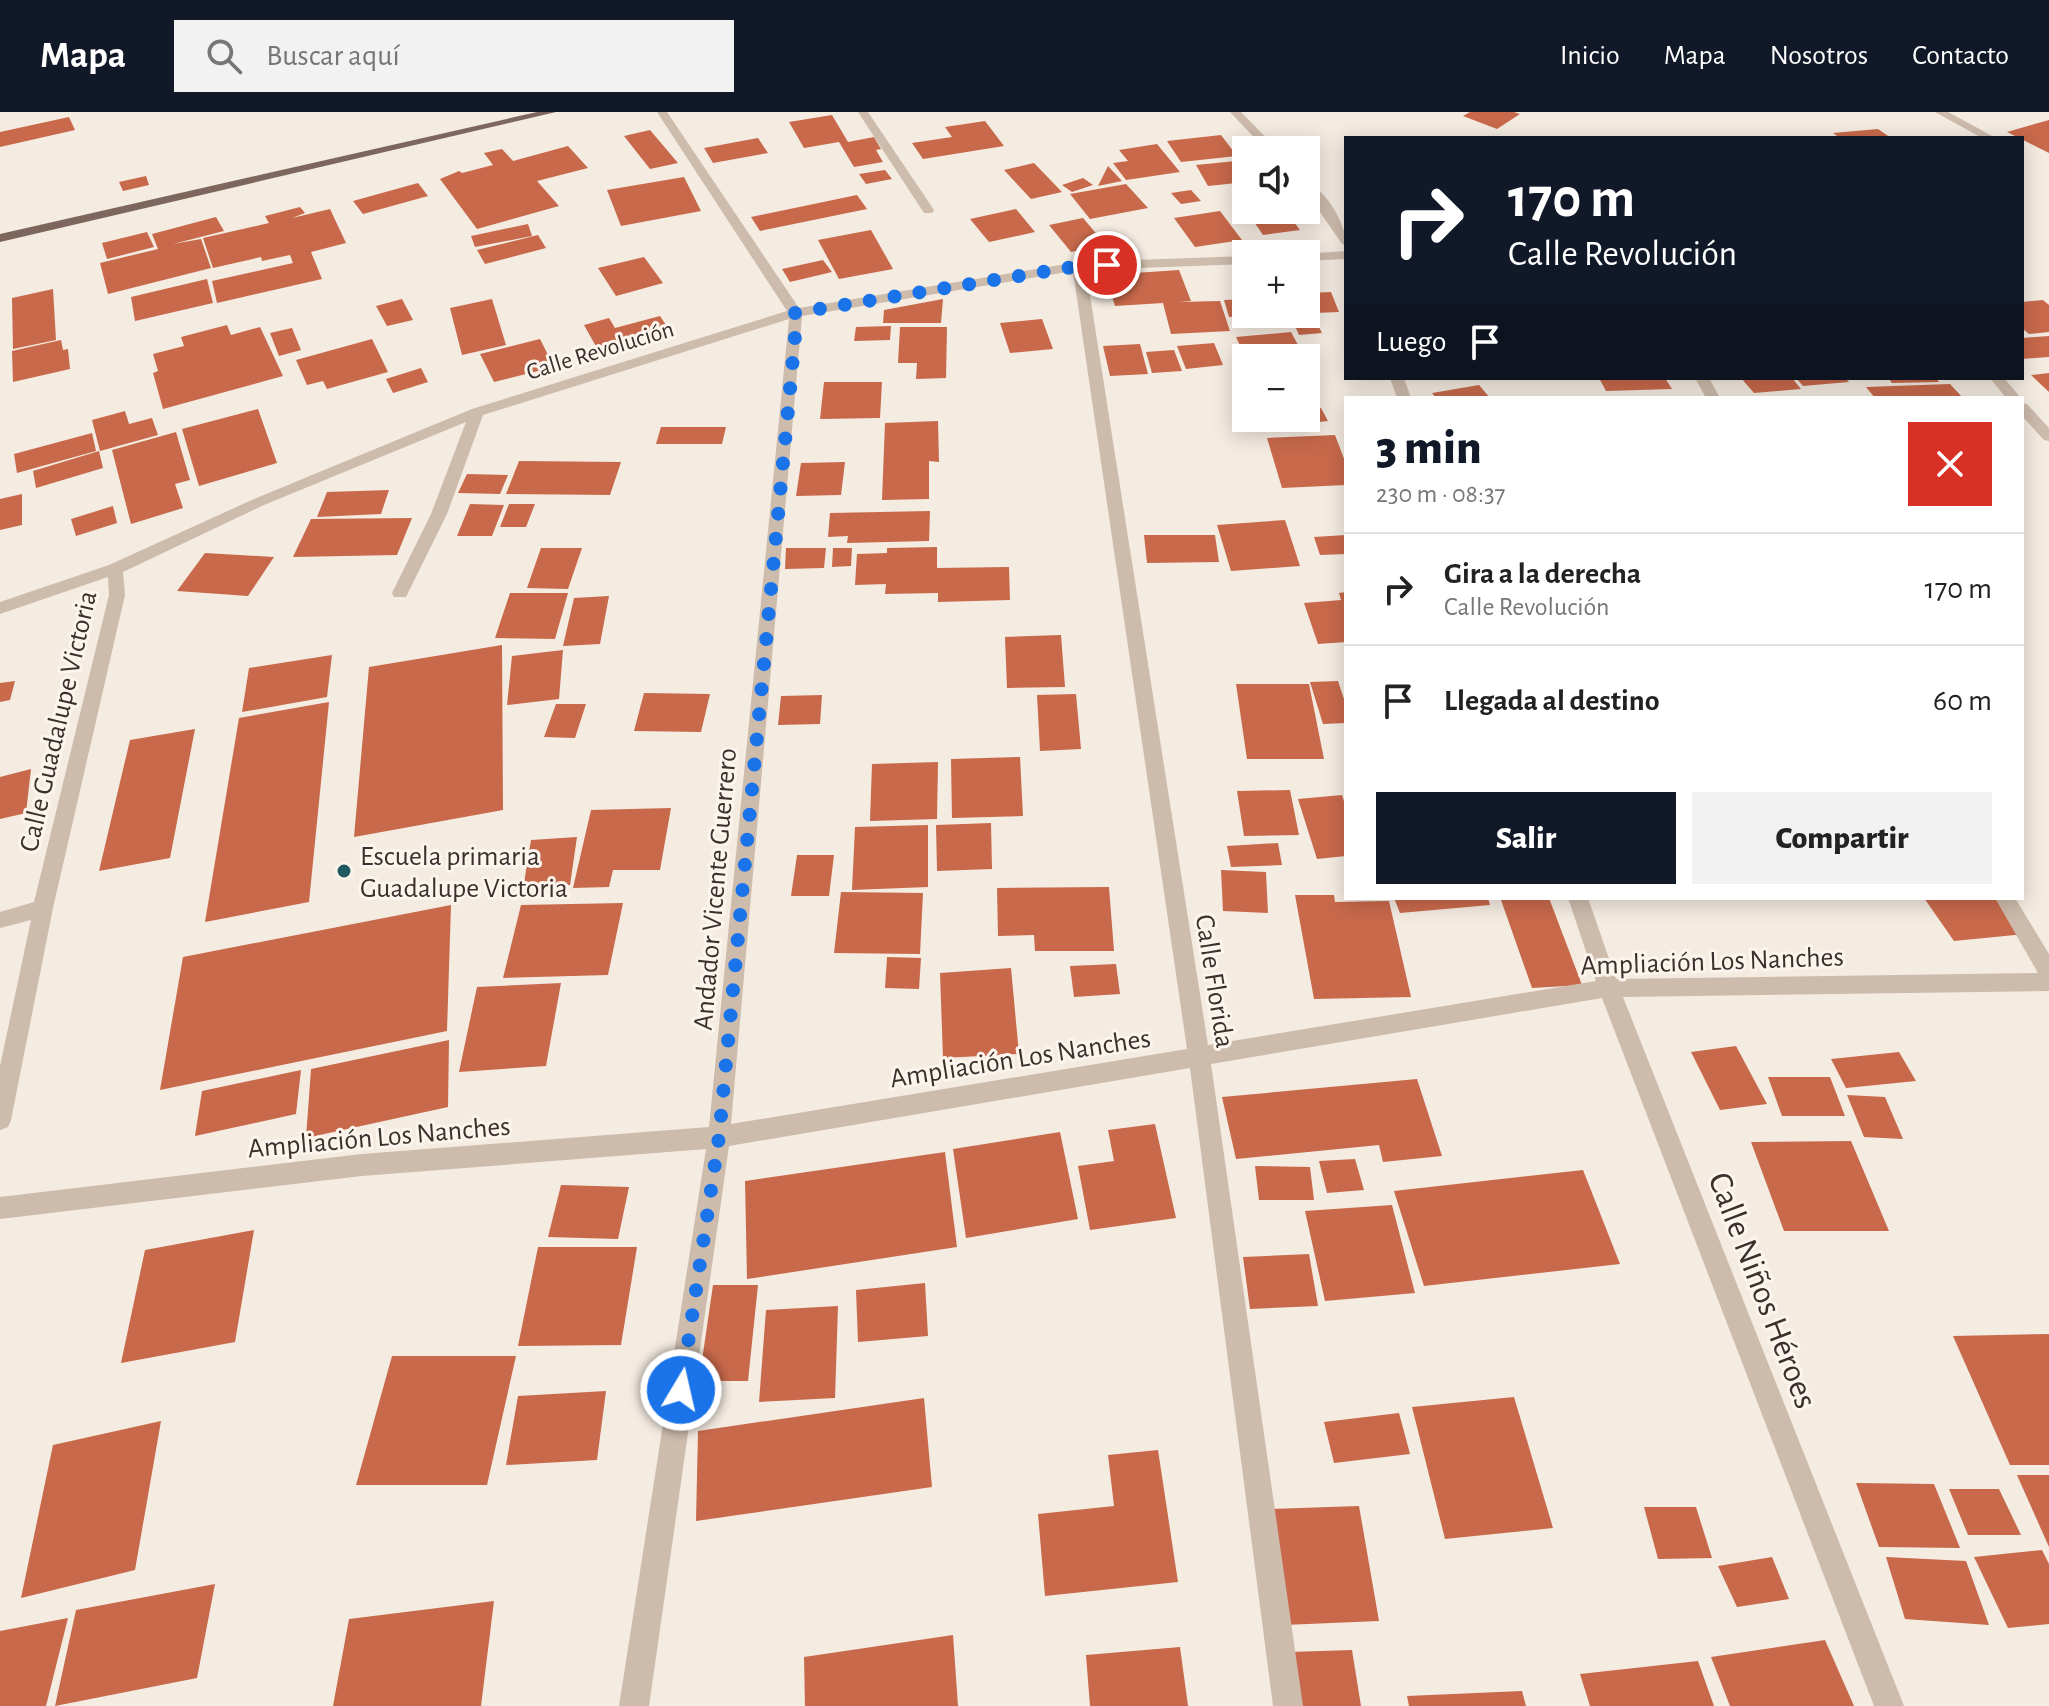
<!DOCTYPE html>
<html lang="es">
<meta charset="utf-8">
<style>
body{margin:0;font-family:"Alegreya Sans",sans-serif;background:#f2f2f2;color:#222;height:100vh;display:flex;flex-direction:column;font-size:30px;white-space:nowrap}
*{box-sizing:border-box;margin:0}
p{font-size:26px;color:#767676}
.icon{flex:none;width:44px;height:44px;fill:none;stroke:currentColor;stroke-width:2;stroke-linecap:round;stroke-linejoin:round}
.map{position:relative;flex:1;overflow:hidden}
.sheet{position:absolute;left:1344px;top:284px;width:680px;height:504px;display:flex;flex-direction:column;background:#fff;border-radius:0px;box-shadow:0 4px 20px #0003}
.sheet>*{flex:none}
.guide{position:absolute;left:1344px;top:24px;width:680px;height:244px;border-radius:0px;box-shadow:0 4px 20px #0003;background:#111827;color:#fff;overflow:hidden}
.tools{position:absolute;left:1232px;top:24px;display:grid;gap:16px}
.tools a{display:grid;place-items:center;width:88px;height:88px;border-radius:0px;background:#fff;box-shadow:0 4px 20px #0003;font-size:40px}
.pin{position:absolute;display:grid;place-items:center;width:68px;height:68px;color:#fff;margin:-34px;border:4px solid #fff;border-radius:50%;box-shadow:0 2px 8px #0007}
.me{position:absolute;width:88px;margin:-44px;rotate:9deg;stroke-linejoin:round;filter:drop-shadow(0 0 6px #0008)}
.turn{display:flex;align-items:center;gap:28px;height:168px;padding:0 32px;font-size:36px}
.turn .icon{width:104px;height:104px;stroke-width:2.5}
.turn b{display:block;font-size:56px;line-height:68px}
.then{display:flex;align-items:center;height:76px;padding:0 32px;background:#0003;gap:16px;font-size:30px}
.round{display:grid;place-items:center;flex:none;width:84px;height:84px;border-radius:0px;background:#f2f2f2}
.head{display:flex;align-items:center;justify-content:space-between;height:136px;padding:0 32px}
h1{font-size:48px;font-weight:800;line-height:60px;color:#111827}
.button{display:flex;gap:16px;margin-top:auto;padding:16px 32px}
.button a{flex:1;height:92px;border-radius:0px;background:#111827;color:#fff;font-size:32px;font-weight:800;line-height:92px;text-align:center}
.button a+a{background:#f2f2f2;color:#222}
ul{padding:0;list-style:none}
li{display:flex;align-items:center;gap:24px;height:112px;padding:0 32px;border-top:2px solid #e0e0e0}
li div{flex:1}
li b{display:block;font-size:30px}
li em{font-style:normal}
header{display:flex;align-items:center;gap:48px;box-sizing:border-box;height:112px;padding:0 40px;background:#111827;color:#fff}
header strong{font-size:38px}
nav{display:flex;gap:44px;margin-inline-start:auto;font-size:28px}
.search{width:560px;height:72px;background:#f2f2f2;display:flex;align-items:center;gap:20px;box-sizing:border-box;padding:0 28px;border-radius:0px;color:#767676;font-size:30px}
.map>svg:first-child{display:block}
.building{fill:#c8694b}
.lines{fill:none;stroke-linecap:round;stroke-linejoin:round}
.minor{fill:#cdbbac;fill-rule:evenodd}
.major{fill:#7d675c;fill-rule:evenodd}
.route{stroke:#1a73e8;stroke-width:14;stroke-dasharray:0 25.2}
.poi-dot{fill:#1f5a5e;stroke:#fbf5ee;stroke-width:3}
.labels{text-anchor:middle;stroke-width:6;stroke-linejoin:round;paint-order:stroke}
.far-street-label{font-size:24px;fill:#3b302b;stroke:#fbf5ee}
.street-label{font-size:28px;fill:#3b302b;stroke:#fbf5ee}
.poi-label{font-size:28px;fill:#3b302b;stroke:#fbf5ee;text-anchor:start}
.near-street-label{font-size:34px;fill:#3b302b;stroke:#fbf5ee}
</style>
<header>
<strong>Mapa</strong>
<div class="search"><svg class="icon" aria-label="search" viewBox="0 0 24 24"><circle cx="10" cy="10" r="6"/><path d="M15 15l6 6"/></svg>Buscar aquí</div>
<nav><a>Inicio</a><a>Mapa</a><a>Nosotros</a><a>Contacto</a></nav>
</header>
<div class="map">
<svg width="2049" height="1594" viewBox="0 0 2049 1594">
<rect width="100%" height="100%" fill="#f4ebe1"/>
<g class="building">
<path d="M1470,0H1514L1520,2L1497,17L1463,4Z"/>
<path d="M832,3L848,30L874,25L881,37L876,38L883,50L854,55L839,30L804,36L789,10Z"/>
<path d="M69,5L75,18L0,35V20Z"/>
<path d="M2049,8V41L2007,20Z"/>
<path d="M985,9L1004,34L923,47L912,31L952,25L945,15Z"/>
<path d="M1878,17L1891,26H1840L1833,21Z"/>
<path d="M650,18L678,51L650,57L624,24Z"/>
<path d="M1221,23L1237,44L1181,50L1167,29Z"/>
<path d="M758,26L768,41L713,51L704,36Z"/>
<path d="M1157,32L1180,60L1126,68L1113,51L1128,49L1119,38Z"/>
<path d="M568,34L588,56L537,69L559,94L477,117L440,67L459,59L462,61L493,53L484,41L502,37L513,49Z"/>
<path d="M1246,48V70L1208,74L1196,53Z"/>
<path d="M1034,51L1062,80L1031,87L1004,58Z"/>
<path d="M1108,54L1122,69L1098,74Z"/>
<path d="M885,58L892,67L866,72L859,62Z"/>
<path d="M146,64L149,73L123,79L119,70Z"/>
<path d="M684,65L701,99L621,114L607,78Z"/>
<path d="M1083,66L1093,73L1072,80L1062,73Z"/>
<path d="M418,71L428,84L363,102L353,89Z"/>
<path d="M1126,72L1148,96L1090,107L1070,82Z"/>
<path d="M1191,78L1201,89L1181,92L1171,81Z"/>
<path d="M857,83L867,97L760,119L751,105Z"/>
<path d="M300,95L305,101L292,106L330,97L346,131L311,140L322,167L217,191L212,169L293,151L290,143L262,149L261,145L213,156L203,126L269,111L265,104Z"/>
<path d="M1016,97L1035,120L989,130L970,107Z"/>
<path d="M1246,98H1285L1300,118L1263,123Z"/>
<path d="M1220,99L1242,128L1195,135L1174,106Z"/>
<path d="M216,105L224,119L173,132L201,127L211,156L108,182L100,151L158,137L152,122Z"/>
<path d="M1083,106L1106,133L1071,140L1049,113Z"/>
<path d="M528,112L532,124L475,135L471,124Z"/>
<path d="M871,118L893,157L839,167L818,128Z"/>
<path d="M147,120L154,135L107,147L102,131Z"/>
<path d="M538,123L546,136L485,152L477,138Z"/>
<path d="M644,145L663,171L616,184L598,156Z"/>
<path d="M823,148L832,160L790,170L782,157Z"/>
<path d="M1179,158L1191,189L1179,190L1220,189L1230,219L1171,222L1163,191L1115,194L1105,163Z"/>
<path d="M207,167L213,191L135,209L131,185Z"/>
<path d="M53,177L56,228L13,237L12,186Z"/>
<path d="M1331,180L1339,200L1316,201L1308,181Z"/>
<path d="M402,187L413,208L387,214L376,194Z"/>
<path d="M492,187L506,233L462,243L450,196Z"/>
<path d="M943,187L941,211H883L884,198Z"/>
<path d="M1246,187V204L1229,205L1224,188Z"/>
<path d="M2043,188L2049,193V220L2029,222L2022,216V190Z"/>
<path d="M1306,192L1315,209L1261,213L1256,202H1306Z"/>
<path d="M660,204L670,219L598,238L584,213L609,206L615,216Z"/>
<path d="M1042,207L1053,237L1010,241L1000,211Z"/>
<path d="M227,213L231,223L260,215L283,264L163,297L153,261L158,259L153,242L184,234L181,225Z"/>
<path d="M1318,213L1322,221L1299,223L1295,214Z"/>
<path d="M891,214L890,228L854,229L856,215Z"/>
<path d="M900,215H947L946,266L916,267L917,251H898Z"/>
<path d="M292,216L301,238L279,244L270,221Z"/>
<path d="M1291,220L1305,246H1246L1236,225Z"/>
<path d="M2049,224V245L2022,247V226Z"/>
<path d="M372,227L388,260L327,277L323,269L307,273L296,248Z"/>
<path d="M540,227L554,255L494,270L480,242Z"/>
<path d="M61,228L63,238L68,237L70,257L13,270L12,239Z"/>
<path d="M1214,231L1223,253L1186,257L1177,234Z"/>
<path d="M1140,232L1148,262L1110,264L1103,234Z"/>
<path d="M1174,238L1182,259L1152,261L1146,240Z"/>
<path d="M421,256L428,270L393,281L386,267Z"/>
<path d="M2049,261V280L2031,263Z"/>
<path d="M1599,266H1665L1672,277L1606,279Z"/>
<path d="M1741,266H1792L1801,277L1754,281Z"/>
<path d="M1796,266H1845L1849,270L1803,274Z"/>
<path d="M1888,266H1936L1939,270L1892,271Z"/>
<path d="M824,270H882L880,306L820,307Z"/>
<path d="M1950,272L1963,286H1875L1866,275Z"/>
<path d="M1479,273L1490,286H1436L1432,281Z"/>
<path d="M1321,296L1328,309L1262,316L1258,306H1306V297Z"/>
<path d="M258,297L277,351L199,374L182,317Z"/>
<path d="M125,299L129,312L152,306L158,323L100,339L92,308Z"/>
<path d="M938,309L939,350L929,349V387L882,388L885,311Z"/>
<path d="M661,315H726L722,332H656Z"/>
<path d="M176,320L190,368L175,372L183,396L131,412L112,338Z"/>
<path d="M92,321L96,339L17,361L14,342Z"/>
<path d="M1335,323L1346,352V373L1282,376L1267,326Z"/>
<path d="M99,339L103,356L36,376L33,359Z"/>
<path d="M519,349L621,350L610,383L506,382Z"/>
<path d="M845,350L841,383L796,384L801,351Z"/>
<path d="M467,362L508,363L500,382L458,381Z"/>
<path d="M389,378L381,402L317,405L327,380Z"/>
<path d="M22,382V413L0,418V387Z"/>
<path d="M470,392L504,393L492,424H457Z"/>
<path d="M509,392H535L526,415H500Z"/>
<path d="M113,394L117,411L76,424L71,407Z"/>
<path d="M930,399L929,429L847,431L848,424L828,425L830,401Z"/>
<path d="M412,406L397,443L293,445L311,407Z"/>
<path d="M1285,408L1300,454L1231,459L1217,413Z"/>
<path d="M1144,423H1215L1219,450L1147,451Z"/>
<path d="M1346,423V442L1320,443L1314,425Z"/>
<path d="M937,435V456L1009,455L1010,488L938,490V481L885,482L886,472L855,473L857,442L887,441V436Z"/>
<path d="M541,436H582L568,477L527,476Z"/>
<path d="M786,436H826L824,456L785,457Z"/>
<path d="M833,436H852L851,454L832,455Z"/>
<path d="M205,441L274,445L248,484L177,479Z"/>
<path d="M1346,480V530L1318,532L1304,491L1341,488L1339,481Z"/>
<path d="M510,481H568L555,527L495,526Z"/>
<path d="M609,484L600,532L563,534L574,486Z"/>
<path d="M1061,523L1065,575L1007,576L1005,525Z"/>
<path d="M502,533L503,698L354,725L369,555Z"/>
<path d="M563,538L559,587L507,593L512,544Z"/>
<path d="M332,543L327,585L242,600L249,556Z"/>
<path d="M15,569L10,588L0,590V571Z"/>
<path d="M1338,569L1346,593V611L1323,612L1310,570Z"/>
<path d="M1236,572H1309L1324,647H1247Z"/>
<path d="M644,581L710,582L701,620L634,619Z"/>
<path d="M1076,582L1081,637L1040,639L1037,583Z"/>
<path d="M822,583L820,612L778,613L781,584Z"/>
<path d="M329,590L309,790L205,810L239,606Z"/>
<path d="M556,592H586L575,626L544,625Z"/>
<path d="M195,617L170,746L99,759L130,628Z"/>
<path d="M1020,645L1023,704L952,706L951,647Z"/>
<path d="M938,650L937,707L870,709L872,652Z"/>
<path d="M31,657L26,701L0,707V665Z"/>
<path d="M1290,678L1299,723L1244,724L1237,679Z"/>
<path d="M1342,683L1346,696V744L1317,747L1298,687Z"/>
<path d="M671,696L660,758H613L609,775L573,776L591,698Z"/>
<path d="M991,711L992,757L937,759L936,713Z"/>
<path d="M928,713V775L852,778L855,715Z"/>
<path d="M577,725L570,773L523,777L531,728Z"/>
<path d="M1278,731L1282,753L1231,755L1227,734Z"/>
<path d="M797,743H834L829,784H791Z"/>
<path d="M1221,758L1266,760L1268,801L1223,799Z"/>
<path d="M1109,775L1114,839H1035L1034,823L998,824L997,776Z"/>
<path d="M841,780L923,781L920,842L834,841Z"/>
<path d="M1295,783H1334L1335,790L1389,789L1411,885L1314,887Z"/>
<path d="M1394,786H1488L1490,793L1400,801Z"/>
<path d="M1549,786L1582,873L1532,876L1501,788Z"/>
<path d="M1924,786H2000L2025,822L1954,829Z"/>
<path d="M623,791L608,863L503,866L521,793Z"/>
<path d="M451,793L447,919L160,978L183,845Z"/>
<path d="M887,845L921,846L919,877L885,876Z"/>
<path d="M1116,852L1120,882L1074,885L1070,854Z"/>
<path d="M1011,856L1019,942L943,946L940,861Z"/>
<path d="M561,871L546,954L459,960L477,875Z"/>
<path d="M449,928L448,995L306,1026L311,957Z"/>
<path d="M1736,934L1767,992L1720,998L1691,940Z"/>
<path d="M1899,940L1916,969L1846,976L1831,947Z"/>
<path d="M301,958L296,1002L195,1024L202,979Z"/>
<path d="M1768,965H1830L1845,1004H1782Z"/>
<path d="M1417,967L1442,1044L1383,1050L1379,1033L1236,1047L1222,985Z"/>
<path d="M1847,983L1885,985L1903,1027L1864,1025Z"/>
<path d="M1155,1012L1176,1106L1090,1118L1078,1054L1114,1049L1108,1018Z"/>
<path d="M1060,1020L1078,1107L966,1126L953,1037Z"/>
<path d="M1851,1029L1889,1119H1784L1751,1030Z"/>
<path d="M945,1040L957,1135L747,1167L745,1069Z"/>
<path d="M1355,1047L1364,1078L1327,1081L1319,1049Z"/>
<path d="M1255,1054L1310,1055L1314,1088H1259Z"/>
<path d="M1583,1058L1620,1152L1424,1174L1394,1079Z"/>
<path d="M561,1073L629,1075L618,1127L548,1125Z"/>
<path d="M1392,1093L1415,1181L1325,1189L1305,1099Z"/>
<path d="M254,1118L235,1230L121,1251L145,1138Z"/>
<path d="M538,1135H637L621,1233L518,1234Z"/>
<path d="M1309,1142L1318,1194L1250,1197L1243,1145Z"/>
<path d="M925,1171L928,1224L858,1230L856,1178Z"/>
<path d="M713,1173H758L748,1269H699Z"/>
<path d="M838,1194L835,1286L759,1290L766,1198Z"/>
<path d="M2049,1222V1353H2010L1953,1224Z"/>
<path d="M392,1244H516L487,1373H356Z"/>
<path d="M606,1279L597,1348L506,1353L518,1284Z"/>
<path d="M1514,1285L1553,1416L1445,1427L1412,1295Z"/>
<path d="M924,1286L932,1375L696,1409L698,1319Z"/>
<path d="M1399,1301L1410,1342L1334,1351L1324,1310Z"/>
<path d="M161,1309L135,1458L21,1486L53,1333Z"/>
<path d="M1158,1338L1178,1470L1045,1484L1038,1402L1114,1394L1108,1343Z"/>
<path d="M2017,1363H2049V1435Z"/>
<path d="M1856,1371L1934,1372L1960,1436L1879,1435Z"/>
<path d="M1949,1377H1999L2021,1423H1968Z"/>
<path d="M1359,1394L1379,1509L1284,1513L1267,1397Z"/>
<path d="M1644,1395H1696L1712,1446L1658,1447Z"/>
<path d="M2042,1438L2049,1452V1512L2008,1516L1974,1445Z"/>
<path d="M1772,1445L1789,1487L1737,1495L1718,1454Z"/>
<path d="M1886,1445L1966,1449L1989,1513L1905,1507Z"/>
<path d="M215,1472L197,1566L55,1594L76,1498Z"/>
<path d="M494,1489L481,1594H333L349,1507Z"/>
<path d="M68,1506L46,1594H0V1519Z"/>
<path d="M953,1523L958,1594H805L804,1545Z"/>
<path d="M1825,1528L1854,1594H1730L1711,1545Z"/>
<path d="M1180,1535L1188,1594H1090L1086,1543Z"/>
<path d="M1352,1538L1361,1594H1297L1289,1540Z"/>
<path d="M1698,1549L1714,1594H1590L1580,1562Z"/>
<path d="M1522,1579L1526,1594H1409L1407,1584Z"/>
</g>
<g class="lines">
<g class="minor">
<path d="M657,0H667L799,196L1079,150L1246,144V152L1086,158L1208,933L1596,869L1568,786H1588L1616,867L2038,861L1995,786H2015L2049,842V879L1623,885L1904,1594H1874L1602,886L1211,952L1303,1594H1273L1190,956L729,1034L649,1594H619L706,1037L362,1064L0,1107V1085L362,1042L709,1015L789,207L483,303L447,402L406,485H394L392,481L431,402L466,310L264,393L123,460L125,483L53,796L11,1008L8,1015L0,1018V954L31,808L0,816V800L34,790L109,483L108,465L0,502V490L109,453L254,387L472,297L787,199ZM1073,159L1187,937L731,1012L802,204Z"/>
<path d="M858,0H868L934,98L932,101H924Z"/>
<path d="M1230,0H1241L1278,38H1266Z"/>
<path d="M1935,0H1948L1996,26H1982Z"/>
<path d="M1306,69C1326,79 1346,111 1346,133L1342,132L1306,80Z"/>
<path d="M1346,139V147L1306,149V142H1303Z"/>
<path d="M1390,266H1404L1411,286H1397Z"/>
<path d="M1695,266H1709L1720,286H1706Z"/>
<path d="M1990,266H2004L2021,286H2006Z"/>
<path d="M2022,291L2027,292L2049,316V329L2044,328L2022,304Z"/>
</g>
<path class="major" d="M537,0H556L0,130V122Z"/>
</g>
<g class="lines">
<path class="route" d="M681,1278L719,1025L796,214L795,201L1079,154L1107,153"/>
</g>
<circle class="poi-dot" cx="344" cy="759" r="8"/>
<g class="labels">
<g class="far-street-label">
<text transform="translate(600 238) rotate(-17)" y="8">Calle Revolución</text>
</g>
<g class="street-label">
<text transform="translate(57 609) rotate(-77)" y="10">Calle Guadalupe Victoria</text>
<text transform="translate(714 777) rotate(-85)" y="10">Andador Vicente Guerrero</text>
<text transform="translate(1712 848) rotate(-2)" y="10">Ampliación Los Nanches</text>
<text transform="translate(1216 869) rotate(81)" y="10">Calle Florida</text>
<text transform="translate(1020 945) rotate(-9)" y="10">Ampliación Los Nanches</text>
<text transform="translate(379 1024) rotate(-5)" y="10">Ampliación Los Nanches</text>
</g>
<g class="poi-label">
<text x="360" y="753">Escuela primaria<tspan x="360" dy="32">Guadalupe Victoria</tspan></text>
</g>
<g class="near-street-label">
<text transform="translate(1764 1178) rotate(69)" y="12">Calle Niños Héroes</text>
</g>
</g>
</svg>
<div class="tools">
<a><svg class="icon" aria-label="sound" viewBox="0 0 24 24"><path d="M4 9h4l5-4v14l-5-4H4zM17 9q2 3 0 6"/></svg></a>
<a>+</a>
<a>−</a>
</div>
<div class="pin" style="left:1107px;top:153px;background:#d93025"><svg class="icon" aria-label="arrive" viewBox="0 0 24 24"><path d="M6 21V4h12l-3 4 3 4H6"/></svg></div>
<svg class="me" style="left:681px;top:1278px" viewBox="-20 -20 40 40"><circle r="17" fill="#1a73e8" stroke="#fff" stroke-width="3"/><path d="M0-11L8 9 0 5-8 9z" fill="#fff"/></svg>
<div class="guide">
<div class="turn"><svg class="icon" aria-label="right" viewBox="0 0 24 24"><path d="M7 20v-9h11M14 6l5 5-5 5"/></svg><div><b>170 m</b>Calle Revolución</div></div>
<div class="then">Luego<svg class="icon" aria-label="arrive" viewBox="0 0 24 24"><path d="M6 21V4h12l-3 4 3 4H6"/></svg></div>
</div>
<section class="sheet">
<div class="head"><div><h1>3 min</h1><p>230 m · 08:37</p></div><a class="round" style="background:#d93025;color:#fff"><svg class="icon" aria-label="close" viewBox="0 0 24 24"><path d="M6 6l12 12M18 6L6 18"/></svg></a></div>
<ul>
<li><svg class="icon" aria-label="right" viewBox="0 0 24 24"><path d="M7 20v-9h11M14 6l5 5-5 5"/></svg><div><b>Gira a la derecha</b><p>Calle Revolución</p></div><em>170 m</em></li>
<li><svg class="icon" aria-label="arrive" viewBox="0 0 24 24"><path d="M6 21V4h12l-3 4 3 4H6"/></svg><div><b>Llegada al destino</b></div><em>60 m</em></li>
</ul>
<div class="button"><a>Salir</a><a>Compartir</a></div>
</section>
</div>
